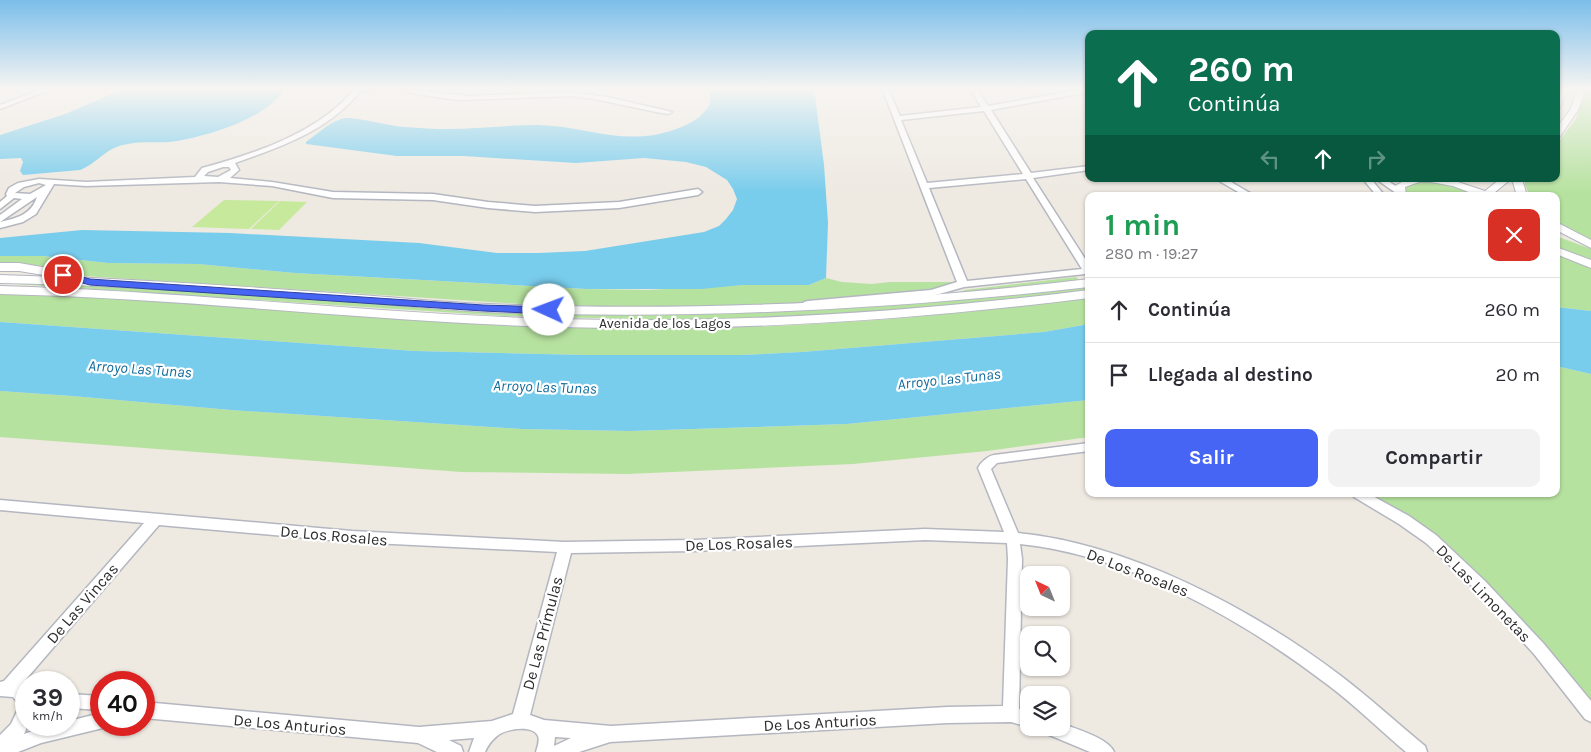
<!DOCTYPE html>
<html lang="es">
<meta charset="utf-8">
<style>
body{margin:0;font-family:Karla,sans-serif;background:#f2f2f3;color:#2b2b33;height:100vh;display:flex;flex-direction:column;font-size:19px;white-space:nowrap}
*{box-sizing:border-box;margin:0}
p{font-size:16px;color:#7c7c81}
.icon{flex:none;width:28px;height:28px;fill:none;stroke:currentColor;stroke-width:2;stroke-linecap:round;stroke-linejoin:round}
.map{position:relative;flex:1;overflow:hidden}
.details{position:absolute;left:1085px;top:192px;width:475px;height:305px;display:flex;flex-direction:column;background:#fff;border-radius:10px;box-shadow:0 1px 4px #0004}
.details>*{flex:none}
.top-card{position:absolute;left:1085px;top:30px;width:475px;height:152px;border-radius:10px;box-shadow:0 1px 4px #0004;background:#0b6e4f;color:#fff;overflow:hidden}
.needle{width:32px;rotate:317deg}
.buttons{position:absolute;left:1020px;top:566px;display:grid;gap:10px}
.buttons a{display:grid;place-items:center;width:50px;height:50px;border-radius:10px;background:#fff;box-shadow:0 1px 4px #0004;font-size:25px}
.speed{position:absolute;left:15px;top:671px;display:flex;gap:10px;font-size:25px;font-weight:700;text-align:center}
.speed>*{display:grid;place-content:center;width:65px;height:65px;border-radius:50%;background:#fff;box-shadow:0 1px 4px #0004;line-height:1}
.speed small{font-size:12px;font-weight:400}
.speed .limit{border:8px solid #d22;background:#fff;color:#111}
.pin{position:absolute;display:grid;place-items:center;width:42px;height:42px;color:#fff;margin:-21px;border:2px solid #fff;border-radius:50%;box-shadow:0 1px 5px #0007}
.me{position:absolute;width:55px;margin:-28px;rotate:272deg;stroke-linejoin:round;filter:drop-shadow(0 0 4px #0008)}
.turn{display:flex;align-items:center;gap:18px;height:105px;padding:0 20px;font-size:22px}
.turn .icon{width:65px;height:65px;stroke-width:2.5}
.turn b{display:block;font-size:35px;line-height:42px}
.lanes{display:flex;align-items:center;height:48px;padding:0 20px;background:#0003;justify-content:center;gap:25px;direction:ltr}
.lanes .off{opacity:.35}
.round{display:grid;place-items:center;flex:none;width:52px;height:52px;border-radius:10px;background:#f2f2f3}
.summary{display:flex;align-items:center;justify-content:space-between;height:85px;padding:0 20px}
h1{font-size:30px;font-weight:700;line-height:38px;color:#1e9e55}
.cta{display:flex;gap:10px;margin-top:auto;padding:10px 20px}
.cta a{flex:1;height:58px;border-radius:10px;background:#4765f5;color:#fff;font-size:20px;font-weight:700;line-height:58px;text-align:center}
.cta a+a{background:#f2f2f3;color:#2b2b33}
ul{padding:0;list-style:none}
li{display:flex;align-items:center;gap:15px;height:65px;padding:0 20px;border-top:1px solid #e1e1e2}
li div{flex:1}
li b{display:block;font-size:19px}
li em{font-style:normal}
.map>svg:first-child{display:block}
.green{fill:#b6e29f}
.pitch{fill:#c7e99c}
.water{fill:#78ccec}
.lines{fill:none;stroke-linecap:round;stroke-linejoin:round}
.minor-casing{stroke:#b4b7c0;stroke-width:3}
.tertiary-casing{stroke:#b4b7c0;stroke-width:2}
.minor{fill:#fff;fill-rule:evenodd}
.tertiary{fill:#fff;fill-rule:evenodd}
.route{fill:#4765f5;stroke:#2e429f}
.labels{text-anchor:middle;stroke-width:4.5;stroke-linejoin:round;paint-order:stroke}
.street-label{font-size:14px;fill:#2d2d2d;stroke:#fff}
.water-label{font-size:15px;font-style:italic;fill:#126c9d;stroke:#fff}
.near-street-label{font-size:16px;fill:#2d2d2d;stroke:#fff}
</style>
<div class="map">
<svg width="1591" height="752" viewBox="0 0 1591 752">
<rect width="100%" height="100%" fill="#eee9e1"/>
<g class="green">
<path d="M1585,88H1591V241L1556,221V196H1530L1525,185V179H1556V145L1576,119Z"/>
<path d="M1430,181C1447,183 1465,188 1481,196H1406L1403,193L1404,188L1409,184Z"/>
<path d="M1556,236L1591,249V262L1556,248Z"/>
<path d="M1556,255L1591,267V311L1556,307Z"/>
<path d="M0,256H43L108,263L198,264L295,273L587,289L648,290L742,285H809L826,278L842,282L872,284L890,282H954L951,286L931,291L828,298L785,305L630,307L522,304L85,276L0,264Z"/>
<path d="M1076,277L1079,280L951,295L965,290Z"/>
<path d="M0,282L65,283L505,312C704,319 892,311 1089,286V290L926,309L773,318L685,320L504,316L0,283Z"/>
<path d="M0,293C117,298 234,306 350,314C453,320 554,328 657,328C802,329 945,316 1089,298V324L1044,332L802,352L742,355H585L415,351L0,322Z"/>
<path d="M1556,366L1591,374V700L1478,573L1444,541L1371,494H1556Z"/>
<path d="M0,391L72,396L231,410L522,429L630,431L847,424L1089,400V437L987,451L853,464L627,474L461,472L0,437Z"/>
</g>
<g class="pitch">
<path d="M224,200L279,201L249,229L192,227Z"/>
<path d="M280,201L307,202L279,230L251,229Z"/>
</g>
<g class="water">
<path d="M126,88H285C268,119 203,138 169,142C154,143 138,141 123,145C105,149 96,164 80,170L23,175L20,171L23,162L21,158L0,159V135L65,114Z"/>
<path d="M706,88H814L824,165L828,223L826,278L809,285H742L701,289H587L295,273L198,264L108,263L43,256H0V238L82,230L230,233L419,243L497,253H538L585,251L704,232L719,226L726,219L733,210L737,199L733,189L727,180L706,167L686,162L644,158L576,163L464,156H397L306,144V142C317,134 332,120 345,118C357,117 390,126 405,127C429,129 453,130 477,128C498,127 518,125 538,125C586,126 625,147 673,130C685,126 697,121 705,111C712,104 712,95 706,88Z"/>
<path d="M1556,307L1591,311V374L1556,366Z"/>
<path d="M0,322L415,351L585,355H742L802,352L1044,332L1089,324V400L847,424L630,431L522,429L231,410L72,396L0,391Z"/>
</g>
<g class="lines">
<defs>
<g id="minor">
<path d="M45,88H54L0,109V105Z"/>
<path d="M355,88H381L369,92L361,90C330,130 281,147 235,163L239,170L230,178L272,182L333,192L433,194L488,202L535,206L619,202L698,189L702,192L698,195L619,208L535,212L488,208L433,200L333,198L272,186L219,182L86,186L54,184L36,214L23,222L0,228V222C17,218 31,215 37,197L0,222V215L22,199L14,198L0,209V202L7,196L6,194L9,188L18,183L39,179L86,182L195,177L202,168C254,154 321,132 355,88ZM223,167H229L231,170L218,177L204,176L208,172ZM39,183L46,185L30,194L15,193L24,187Z"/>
<path d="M392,88L468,96L570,92L607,97L672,112L668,114L656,112L595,99L570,96L458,100L416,94Z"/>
<path d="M882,88H888L900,116L981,107L970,88H976L988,106L1089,88V92L991,110L1031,173L1089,166V170L1033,178L1089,265V276L1085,274L964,287L932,296L804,306L803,304L804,302L808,301L931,290L957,282ZM984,111L1023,174L927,183L901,120ZM1026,179L1082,269L967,281L929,188Z"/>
<path d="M1216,179H1226L1255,196H1245Z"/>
<path d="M1363,179H1371L1385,196H1377Z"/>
<path d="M1376,179H1385L1403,191L1399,194L1396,193Z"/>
<path d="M1089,443V451L997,463L991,469L1018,533C1129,544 1253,609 1341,676C1370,698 1397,723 1425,746L1427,752H1406C1380,730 1356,706 1328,685C1243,620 1129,555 1020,544L1022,559L1019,709L1029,711V727L1011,722L947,723L610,742L579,752H536C537,748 540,741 538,736C533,724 505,729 497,736C491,741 488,745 485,752H469L474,738L449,740L461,746L463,752H437L418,743L144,718V702L419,727L492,721L513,714L557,552L352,542L159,525L21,685L26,688L28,725L24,734L50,725H69V721L101,713V725H107V727L41,743L18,752H0V735L11,724L20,705L13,697L0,696V682L4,681L144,523L0,510V500L352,531L564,542L694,540L925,529L1004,532L978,468C981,462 988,456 994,455ZM925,540L1007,543L1008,559L1003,706L947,707L611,726L544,720L530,715L571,553L694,551ZM555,737L571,738L554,746Z"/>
<path d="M1353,494H1369L1409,516L1436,535L1485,581L1544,644L1591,701V722L1585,719L1534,654L1475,589L1426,543L1399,524L1354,497Z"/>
<path d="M69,694L101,696V710L69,708Z"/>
<path d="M1061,723C1075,729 1109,738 1114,752H1090L1047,734L1045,728H1061Z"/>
</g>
<g id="tertiary">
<path d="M1560,88H1568L1560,108L1556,111V97Z"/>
<path d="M1578,88H1586L1578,110L1559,138L1556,139V129L1570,110Z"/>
<path d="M1407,179H1449L1485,191L1500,179H1511L1494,193L1495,196H1479L1453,186L1431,182H1419L1405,187L1406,196H1396L1394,191L1395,186Z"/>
<path d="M1512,179H1522L1527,196H1517Z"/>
<path d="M1556,222L1591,240V248L1556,230Z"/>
<path d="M1556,247L1591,260V268L1556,254Z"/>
<path d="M0,263H19L65,271L69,272L71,275L69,277C167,281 264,288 361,295C404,298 447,303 489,304C690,312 889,303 1089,279V287C889,310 688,320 487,312C443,310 399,305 356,302C237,294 119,285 0,283V275L56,277L19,271H0Z"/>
<path d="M0,286C186,291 372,314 558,319C736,324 913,312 1089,290V298C913,320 736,332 558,327C372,322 187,298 0,294Z"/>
</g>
</defs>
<use href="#minor" class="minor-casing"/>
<use href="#tertiary" class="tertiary-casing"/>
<use href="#minor" class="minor"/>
<use href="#tertiary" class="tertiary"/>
</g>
<linearGradient id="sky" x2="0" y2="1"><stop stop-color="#7bbeea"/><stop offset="0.46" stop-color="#f7f5f2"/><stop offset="1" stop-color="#f7f5f2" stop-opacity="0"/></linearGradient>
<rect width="1591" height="193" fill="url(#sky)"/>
<path class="route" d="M63,272L90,279L483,305L549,307L554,310L549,314L483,311L90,285L60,277V273Z"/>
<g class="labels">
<g class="street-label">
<text x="665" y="328">Avenida de los Lagos</text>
</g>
<g class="water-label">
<text transform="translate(140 369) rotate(4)" y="5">Arroyo Las Tunas</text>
<text transform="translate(949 379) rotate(-6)" y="5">Arroyo Las Tunas</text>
<text transform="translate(545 387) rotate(2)" y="5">Arroyo Las Tunas</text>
</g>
<g class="near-street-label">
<text transform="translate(334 535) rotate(5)" y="6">De Los Rosales</text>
<text transform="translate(739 543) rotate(-2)" y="6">De Los Rosales</text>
<text transform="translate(1138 572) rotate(21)" y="6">De Los Rosales</text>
<text transform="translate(1484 593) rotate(46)" y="6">De Las Limonetas</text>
<text transform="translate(82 603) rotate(-49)" y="6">De Las Vincas</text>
<text transform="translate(542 633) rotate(-75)" y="6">De Las Prímulas</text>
<text transform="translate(820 722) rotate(-3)" y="6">De Los Anturios</text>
<text transform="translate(290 724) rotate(5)" y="6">De Los Anturios</text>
</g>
</g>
</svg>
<div class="buttons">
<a><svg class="needle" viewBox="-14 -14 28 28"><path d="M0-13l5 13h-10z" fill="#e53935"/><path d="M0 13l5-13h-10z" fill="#7c7c81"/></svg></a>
<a><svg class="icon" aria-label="search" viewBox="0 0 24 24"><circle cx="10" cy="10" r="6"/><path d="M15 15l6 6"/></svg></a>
<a><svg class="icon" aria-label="layers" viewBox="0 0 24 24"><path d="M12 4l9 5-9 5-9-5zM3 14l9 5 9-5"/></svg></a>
</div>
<div class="speed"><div>39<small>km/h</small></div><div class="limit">40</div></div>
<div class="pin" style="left:63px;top:275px;background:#d93025"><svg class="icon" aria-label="arrive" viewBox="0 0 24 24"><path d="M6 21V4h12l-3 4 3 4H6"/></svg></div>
<svg class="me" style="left:549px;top:310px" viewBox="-20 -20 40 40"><circle r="19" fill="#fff"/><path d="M0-13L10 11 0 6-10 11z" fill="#4765f5"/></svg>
<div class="top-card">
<div class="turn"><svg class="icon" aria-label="ahead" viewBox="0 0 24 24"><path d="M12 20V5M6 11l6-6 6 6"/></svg><div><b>260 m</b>Continúa</div></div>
<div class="lanes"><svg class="icon off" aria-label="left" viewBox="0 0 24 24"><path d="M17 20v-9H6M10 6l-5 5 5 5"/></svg><svg class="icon" aria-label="ahead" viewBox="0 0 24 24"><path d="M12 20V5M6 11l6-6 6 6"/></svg><svg class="icon off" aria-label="right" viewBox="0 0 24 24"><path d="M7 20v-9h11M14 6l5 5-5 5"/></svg></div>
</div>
<section class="details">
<div class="summary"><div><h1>1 min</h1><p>280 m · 19:27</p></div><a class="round" style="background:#d93025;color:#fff"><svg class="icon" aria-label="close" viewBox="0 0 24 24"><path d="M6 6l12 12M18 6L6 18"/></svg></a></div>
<ul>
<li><svg class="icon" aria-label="ahead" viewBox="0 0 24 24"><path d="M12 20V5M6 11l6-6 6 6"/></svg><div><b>Continúa</b></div><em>260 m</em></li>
<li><svg class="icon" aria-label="arrive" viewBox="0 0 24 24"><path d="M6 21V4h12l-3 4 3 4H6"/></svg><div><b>Llegada al destino</b></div><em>20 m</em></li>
</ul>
<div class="cta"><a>Salir</a><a>Compartir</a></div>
</section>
</div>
